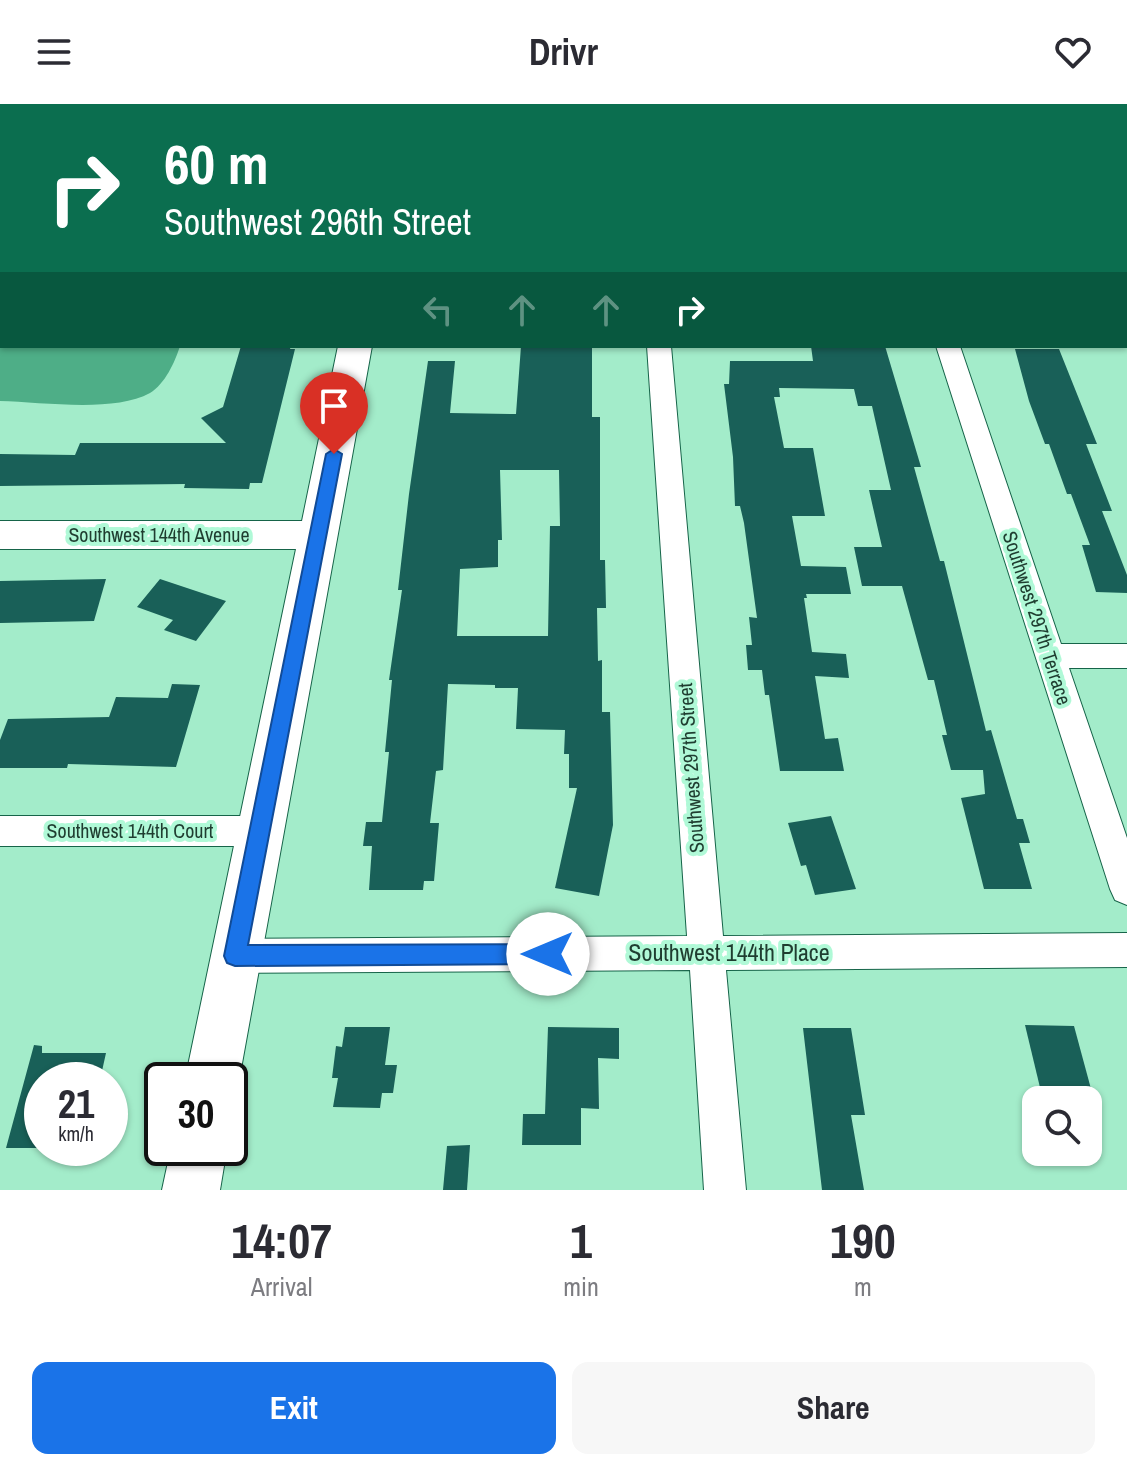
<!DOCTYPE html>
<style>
body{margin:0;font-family:"Archivo Narrow",sans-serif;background:#f7f7f7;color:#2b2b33;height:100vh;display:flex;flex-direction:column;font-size:30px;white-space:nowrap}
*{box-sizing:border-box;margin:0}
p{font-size:26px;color:#7c7c81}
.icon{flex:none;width:44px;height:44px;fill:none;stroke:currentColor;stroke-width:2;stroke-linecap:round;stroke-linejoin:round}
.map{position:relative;height:1086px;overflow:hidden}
.sheet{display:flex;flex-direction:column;background:#fff;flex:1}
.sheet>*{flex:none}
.hud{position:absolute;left:0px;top:0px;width:1128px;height:244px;box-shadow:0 2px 6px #0004;background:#0b6e4f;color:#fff;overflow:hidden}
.fabs{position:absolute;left:1022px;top:982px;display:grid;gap:16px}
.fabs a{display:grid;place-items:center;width:80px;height:80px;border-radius:16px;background:#fff;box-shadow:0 2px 6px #0004;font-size:40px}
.speed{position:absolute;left:24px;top:958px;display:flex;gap:16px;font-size:40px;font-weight:700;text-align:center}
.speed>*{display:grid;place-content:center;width:104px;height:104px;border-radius:50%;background:#fff;box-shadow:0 2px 6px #0004;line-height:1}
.speed small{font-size:20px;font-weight:400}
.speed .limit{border:4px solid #111;border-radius:12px;background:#fff;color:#111}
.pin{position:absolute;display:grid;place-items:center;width:68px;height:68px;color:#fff;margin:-82px -34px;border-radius:50% 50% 50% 0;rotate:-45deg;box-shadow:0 0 8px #0007}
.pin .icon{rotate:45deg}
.me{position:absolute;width:88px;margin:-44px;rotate:270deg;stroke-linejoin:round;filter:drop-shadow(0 0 6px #0008)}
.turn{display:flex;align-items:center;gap:28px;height:168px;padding:0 32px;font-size:36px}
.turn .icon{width:104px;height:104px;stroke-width:2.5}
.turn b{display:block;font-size:56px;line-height:68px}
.lanes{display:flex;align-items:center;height:76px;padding:0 32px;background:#0003;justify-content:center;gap:40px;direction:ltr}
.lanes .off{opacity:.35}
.eta{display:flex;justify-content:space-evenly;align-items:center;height:136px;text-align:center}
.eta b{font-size:48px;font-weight:700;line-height:56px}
.cta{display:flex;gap:16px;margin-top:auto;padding:16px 32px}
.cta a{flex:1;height:92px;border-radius:16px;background:#1a73e8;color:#fff;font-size:32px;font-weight:700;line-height:92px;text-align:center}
.cta a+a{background:#f7f7f7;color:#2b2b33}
header{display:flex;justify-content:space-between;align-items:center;height:104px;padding:0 32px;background:#fff;font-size:36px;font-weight:700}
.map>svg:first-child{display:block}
.water{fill:#4eae87}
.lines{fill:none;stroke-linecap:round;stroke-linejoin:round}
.canal{fill:#4eae87;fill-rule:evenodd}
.building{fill:#196058;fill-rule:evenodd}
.street-casing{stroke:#166449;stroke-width:2}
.secondary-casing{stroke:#166449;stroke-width:2}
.street{fill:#fff;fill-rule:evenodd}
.secondary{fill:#fff;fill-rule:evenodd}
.route{fill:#1a73e8;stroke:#114b97;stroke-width:2}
.labels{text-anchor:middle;stroke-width:8;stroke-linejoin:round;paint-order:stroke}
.street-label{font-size:20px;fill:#1f3d30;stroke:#b0f9d7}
.near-street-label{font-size:24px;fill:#1f3d30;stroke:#b0f9d7}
</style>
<header><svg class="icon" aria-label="menu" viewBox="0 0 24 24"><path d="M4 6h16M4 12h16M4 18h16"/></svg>Drivr<svg class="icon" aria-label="heart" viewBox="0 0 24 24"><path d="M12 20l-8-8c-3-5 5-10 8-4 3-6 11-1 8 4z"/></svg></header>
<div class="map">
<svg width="1127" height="1086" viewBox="0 0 1127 1086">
<rect width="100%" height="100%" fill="#a3ecca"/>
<path class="water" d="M0,0H263L2,2V242H180C175,258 165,280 150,289C114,309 42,298 0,297Z"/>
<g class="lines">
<g class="canal">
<path d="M1037,0H1061L1062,2H1038Z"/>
<rect x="1126" y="27" width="1" height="13"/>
</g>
</g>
<g class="building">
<path d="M241,242H291L290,245H295L262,379H250L249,385L184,384L185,380L0,382V350L75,351L80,339H226L201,314L223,303Z"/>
<path d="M521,242H592V313H600V456H605L606,504H597L598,557L602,556V608H610L613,721L599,792L555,784L577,684H569V650H564L565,626L516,625L518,584H495V581L448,580L443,666L436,667L430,719H439L434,777H424L423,786H369L372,742H363L366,718H382L389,648H385L392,576H389L402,486H398L409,390L428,257H455L450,309L516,310ZM500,366H559L560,422H550L548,532H457L460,465L498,463V436H502Z"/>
<path d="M811,242H885L921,363H914L940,457H944L986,627L991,626L1017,715H1023L1030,739H1019L1032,785H984L961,694L985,690L983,666H951L942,631H947L934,576H928L902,482H862L854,443H882L869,386H891L872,302H858L854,285L779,284L780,293H774L784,344H813L825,412H792L801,462L846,463L851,490H806L807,494H804L812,548L846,550L849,574L815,572L825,635L838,634L844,667H780L769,591H765L762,566H748L746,541H752L749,513L757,514L744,419L740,402H735L733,353L724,280H729L730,257H813Z"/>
<path d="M1015,245H1059L1097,340H1086L1112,407H1102L1127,471V489L1096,488L1082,441H1090L1071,390H1067L1049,340H1045L1029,297Z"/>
<path d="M106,475L94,517L0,519V477Z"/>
<path d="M160,475L226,497L196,537L164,526L173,516L137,503Z"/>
<path d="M172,580L200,581L176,663L68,660L67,664H0V636L8,615L109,613L116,593L168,594Z"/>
<path d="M831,712L856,785L815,791L806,761L801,762L788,719Z"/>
<path d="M1025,921L1074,922L1094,996H1043Z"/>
<path d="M345,923H390L385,961H397L393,989H382L380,1004L333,1003L338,974H332L336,942L342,943Z"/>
<path d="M548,923L619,924V955L598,954L599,1005L581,1004V1041H522L523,1010H545Z"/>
<path d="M803,924H851L865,1011H851L864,1086H822Z"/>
<path d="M34,941L42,942V949H106L100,976H42V1044H6Z"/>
<path d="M470,1041L467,1086H443L447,1042Z"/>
</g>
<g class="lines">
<defs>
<g id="street">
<path d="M1126,128L1127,129V143L1126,142Z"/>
<path d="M647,242H671L723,832L1127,829V863L726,866L746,1086H704L690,866L235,869L222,864L217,852L222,840L235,835L687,832Z"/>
<path d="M936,242H960L1061,540H1127V564H1069L1127,734V801L1115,796L1110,785Z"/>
<path d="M0,712H259L271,717L276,727L271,737L259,742H0Z"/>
</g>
<g id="secondary">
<rect x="389" y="0" width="26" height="2"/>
<path d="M338,242H372L239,976L230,996V976H185L296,445H0V417H302Z"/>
<path d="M171,1044H227L220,1086H162Z"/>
</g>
</defs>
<use href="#street" class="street-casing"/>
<use href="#secondary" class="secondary-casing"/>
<use href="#street" class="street"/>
<use href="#secondary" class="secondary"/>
</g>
<path class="route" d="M334,345L342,350L248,841L548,840L556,843L559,850L556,857L548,860L235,862L227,859L224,852L326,350Z"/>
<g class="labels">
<g class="street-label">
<text x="159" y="438">Southwest 144th Avenue</text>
<text transform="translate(1037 514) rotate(72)" y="7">Southwest 297th Terrace</text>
<text transform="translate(691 664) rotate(-94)" y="7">Southwest 297th Street</text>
<text x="130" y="734">Southwest 144th Court</text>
</g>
<g class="near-street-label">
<text x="729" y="857">Southwest 144th Place</text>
</g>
</g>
</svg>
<div class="fabs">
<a><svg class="icon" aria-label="search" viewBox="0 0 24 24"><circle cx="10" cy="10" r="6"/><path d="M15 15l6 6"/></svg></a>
</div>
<div class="speed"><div>21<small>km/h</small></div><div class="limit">30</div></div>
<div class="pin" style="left:334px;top:350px;background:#d93025"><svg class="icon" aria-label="arrive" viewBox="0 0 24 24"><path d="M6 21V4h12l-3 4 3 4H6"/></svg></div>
<svg class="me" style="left:548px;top:850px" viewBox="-20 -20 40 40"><circle r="19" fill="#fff"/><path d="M0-13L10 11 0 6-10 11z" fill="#1a73e8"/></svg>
<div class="hud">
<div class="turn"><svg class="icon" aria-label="right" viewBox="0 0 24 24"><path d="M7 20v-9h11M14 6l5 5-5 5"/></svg><div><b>60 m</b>Southwest 296th Street</div></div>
<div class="lanes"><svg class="icon off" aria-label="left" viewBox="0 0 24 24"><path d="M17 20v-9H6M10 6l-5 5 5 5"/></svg><svg class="icon off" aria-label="ahead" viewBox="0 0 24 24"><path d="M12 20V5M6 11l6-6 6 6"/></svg><svg class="icon off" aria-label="ahead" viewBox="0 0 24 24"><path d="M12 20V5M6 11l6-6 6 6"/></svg><svg class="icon" aria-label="right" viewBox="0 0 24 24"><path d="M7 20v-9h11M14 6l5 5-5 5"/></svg></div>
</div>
</div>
<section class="sheet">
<div class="eta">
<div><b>14:07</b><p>Arrival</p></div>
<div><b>1</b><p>min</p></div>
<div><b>190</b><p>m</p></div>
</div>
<div class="cta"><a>Exit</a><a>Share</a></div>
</section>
